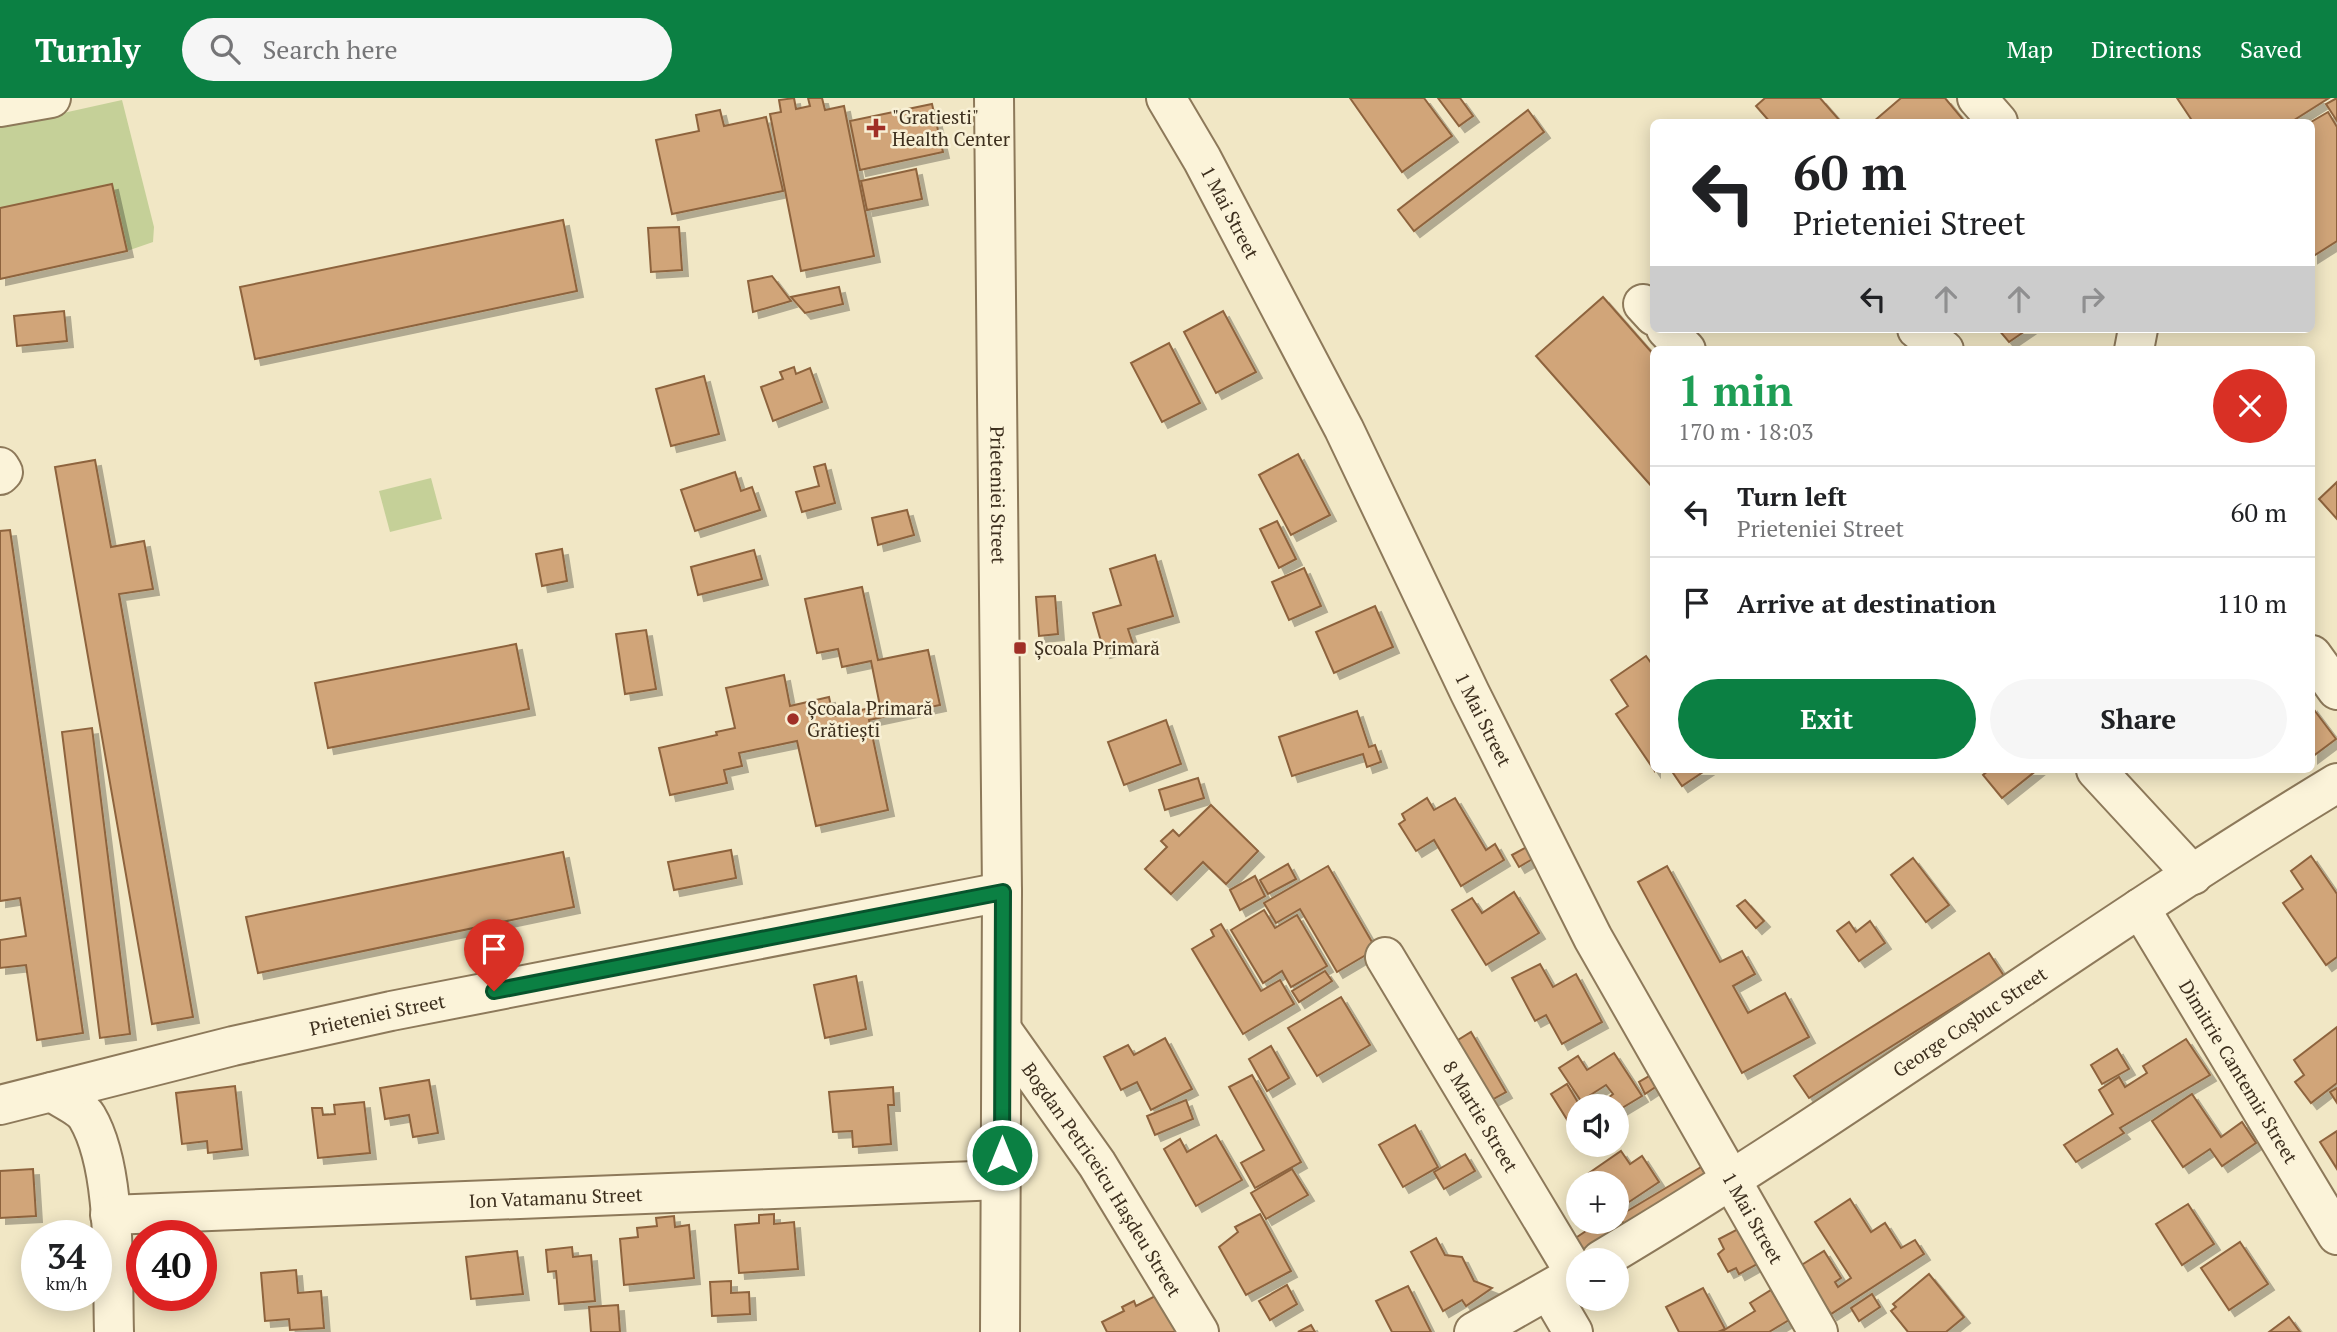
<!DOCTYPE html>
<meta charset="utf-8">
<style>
body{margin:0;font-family:"PT Serif",serif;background:#f6f6f6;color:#202124;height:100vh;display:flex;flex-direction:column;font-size:26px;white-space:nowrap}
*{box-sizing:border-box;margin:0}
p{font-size:23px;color:#757577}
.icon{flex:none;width:38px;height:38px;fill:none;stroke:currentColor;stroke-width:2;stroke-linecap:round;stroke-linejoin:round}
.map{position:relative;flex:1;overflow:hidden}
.side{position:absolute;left:1650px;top:248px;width:665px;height:427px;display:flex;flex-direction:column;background:#fff;border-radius:10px;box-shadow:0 4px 18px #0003}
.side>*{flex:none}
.banner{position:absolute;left:1650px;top:21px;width:665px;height:214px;border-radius:10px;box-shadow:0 4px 18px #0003;background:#fff;color:#202124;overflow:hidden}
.buttons{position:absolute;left:1566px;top:996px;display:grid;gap:14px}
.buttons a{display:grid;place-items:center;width:63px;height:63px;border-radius:50%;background:#fff;box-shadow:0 4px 18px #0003;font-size:35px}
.speed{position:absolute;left:21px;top:1122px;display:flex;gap:14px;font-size:35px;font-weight:700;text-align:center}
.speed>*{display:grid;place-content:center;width:91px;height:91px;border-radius:50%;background:#fff;box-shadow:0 4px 18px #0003;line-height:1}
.speed small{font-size:18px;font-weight:400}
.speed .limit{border:10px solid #d22;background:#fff;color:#111}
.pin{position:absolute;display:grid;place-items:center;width:60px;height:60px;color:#fff;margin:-72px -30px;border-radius:50% 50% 50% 0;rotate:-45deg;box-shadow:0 0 7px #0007}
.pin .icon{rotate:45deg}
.me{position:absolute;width:77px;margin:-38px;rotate:0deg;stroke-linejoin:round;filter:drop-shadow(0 0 5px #0008)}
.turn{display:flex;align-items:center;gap:24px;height:147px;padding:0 28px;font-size:32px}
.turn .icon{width:91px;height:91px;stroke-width:2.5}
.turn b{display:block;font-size:49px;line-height:60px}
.lanes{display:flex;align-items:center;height:66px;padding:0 28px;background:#0003;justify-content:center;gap:35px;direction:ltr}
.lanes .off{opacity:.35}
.round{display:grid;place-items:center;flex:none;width:74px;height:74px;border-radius:37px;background:#f6f6f6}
.head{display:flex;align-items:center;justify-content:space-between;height:119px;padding:0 28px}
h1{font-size:42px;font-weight:600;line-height:52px;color:#1e9e55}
.cta{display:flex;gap:14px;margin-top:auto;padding:14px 28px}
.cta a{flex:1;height:80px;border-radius:42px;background:#0b8043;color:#fff;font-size:28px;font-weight:600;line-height:80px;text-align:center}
.cta a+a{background:#f6f6f6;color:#202124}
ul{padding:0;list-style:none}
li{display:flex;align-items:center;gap:21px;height:91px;padding:0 28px;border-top:2px solid #e0e0e0}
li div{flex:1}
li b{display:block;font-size:26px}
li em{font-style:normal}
header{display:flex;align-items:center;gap:42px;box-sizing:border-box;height:98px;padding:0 35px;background:#0b8043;color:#fff}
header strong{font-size:33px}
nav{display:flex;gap:38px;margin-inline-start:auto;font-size:24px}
.search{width:490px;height:63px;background:#f6f6f6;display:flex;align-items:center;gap:18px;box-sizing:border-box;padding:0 24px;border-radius:38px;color:#757577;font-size:26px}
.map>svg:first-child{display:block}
.green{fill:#c5d098}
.building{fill:#d1a579;stroke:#8e643e;stroke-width:2;filter:url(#shadow)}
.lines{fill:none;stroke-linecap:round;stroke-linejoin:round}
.minor-casing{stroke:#8d795a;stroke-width:42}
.minor{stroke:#fbf3d9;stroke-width:38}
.route-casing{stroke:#07532c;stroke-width:18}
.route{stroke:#0b8043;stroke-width:12}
.poi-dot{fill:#a02f26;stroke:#f8f0d5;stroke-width:2.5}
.labels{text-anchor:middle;stroke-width:5;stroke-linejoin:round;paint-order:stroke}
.poi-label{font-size:19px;fill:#3d2f1e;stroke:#f8f0d5;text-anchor:start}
.street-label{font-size:19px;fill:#3d2f1e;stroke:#f8f0d5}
</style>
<header>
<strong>Turnly</strong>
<div class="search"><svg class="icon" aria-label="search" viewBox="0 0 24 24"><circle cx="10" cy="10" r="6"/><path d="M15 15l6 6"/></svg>Search here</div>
<nav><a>Map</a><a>Directions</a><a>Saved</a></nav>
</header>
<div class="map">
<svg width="2337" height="1234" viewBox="0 0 2337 1234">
<defs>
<filter id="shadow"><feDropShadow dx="6" dy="6" stdDeviation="0" flood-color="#0004"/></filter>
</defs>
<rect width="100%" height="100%" fill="#f1e7c5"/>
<g class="green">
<path d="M122,2L154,129L153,144L127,153L112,86L0,110V29Z"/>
<path d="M431,380L442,421L390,434L379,393Z"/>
</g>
<g class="building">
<path d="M794,0L796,11L810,8L808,0H822L825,12L844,8L874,158L801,173L770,16L781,14L779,2Z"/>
<path d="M1350,0H1424L1452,38L1402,74Z"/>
<path d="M1438,0H1460L1473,18L1459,28Z"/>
<path d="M1765,0H1820L1841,24H1770L1756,8Z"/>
<path d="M1901,0H1945L1965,24H1873Z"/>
<path d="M2177,0H2329L2291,24H2193Z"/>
<path d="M2337,0V23L2326,6Z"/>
<path d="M932,6L943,54L860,72L850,23Z"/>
<path d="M720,12L724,28L766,19L783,93L672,116L656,42L699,33L696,17Z"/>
<path d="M1528,12L1544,34L1414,133L1398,112Z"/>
<path d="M2328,14L2337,29V143L2312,159L2311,24Z"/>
<path d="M916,71L922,101L867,112L861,83Z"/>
<path d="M112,86L127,153L0,181V110Z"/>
<path d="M563,122L577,193L255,261L240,189Z"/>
<path d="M679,129L682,172L651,174L648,130Z"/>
<path d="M772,178L791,203L753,214L748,183Z"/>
<path d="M839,189L843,206L805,215L791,199Z"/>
<path d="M1603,199L1654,257V391L1536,258Z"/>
<path d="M64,213L67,243L17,248L14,218Z"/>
<path d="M1223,213L1256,274L1216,295L1184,234Z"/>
<path d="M1998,231H2028L2009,244Z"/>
<path d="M1169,245L1200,305L1162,324L1131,265Z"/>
<path d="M794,269L796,276L810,270L822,304L773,323L761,289L783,281L780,274Z"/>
<path d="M704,278L719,336L671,348L656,291Z"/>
<path d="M1298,356L1330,417L1291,437L1259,377Z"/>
<path d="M95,362L111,449L144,443L153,491L119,496L193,919L152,926L55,369Z"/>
<path d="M825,366L835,405L802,414L796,394L819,388L814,369Z"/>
<path d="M735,374L741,393L752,389L760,412L695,433L681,392Z"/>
<path d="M2337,384V421L2319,401Z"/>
<path d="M907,412L914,437L878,447L872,420Z"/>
<path d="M1277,423L1296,461L1279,470L1260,431Z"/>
<path d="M10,432L83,935L37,942L26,867L0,870V842L26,838L20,800L0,803V433Z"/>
<path d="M562,451L567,483L542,488L536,456Z"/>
<path d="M754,452L762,481L698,497L691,469Z"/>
<path d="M1155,457L1173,518L1128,531L1133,546L1104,554L1093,515L1121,507L1110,471Z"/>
<path d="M1304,470L1321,508L1289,522L1272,484Z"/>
<path d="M862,489L878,562L928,552L940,607L869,622L888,712L816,728L797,643L739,655L742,668L724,672L727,685L670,697L659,650L717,637L716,634L735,630L726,590L784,577L790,608L829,599L833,618L880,608L871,563L842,569L838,551L817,555L805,501Z"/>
<path d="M1055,498L1058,536L1039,538L1036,499Z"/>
<path d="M1375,508L1393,549L1334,575L1316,534Z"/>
<path d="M646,532L656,591L625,596L616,536Z"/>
<path d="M516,546L529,611L328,650L315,585Z"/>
<path d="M1646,558L1654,569V672L1616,616L1628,608L1611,582Z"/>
<path d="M2312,609L2336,641L2312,659Z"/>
<path d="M1357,613L1369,649L1375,647L1381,664L1367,669L1363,656L1292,678L1279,639Z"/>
<path d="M1166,622L1181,666L1124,687L1108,644Z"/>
<path d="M92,630L130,936L100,940L62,634Z"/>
<path d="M1671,672H1706L1682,688Z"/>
<path d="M1989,672H2037L2002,700L1983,677Z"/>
<path d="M1198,680L1204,700L1165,712L1159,692Z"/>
<path d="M1427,700L1434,712L1455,700L1486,752L1495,746L1504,762L1461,788L1434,742L1416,753L1399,726L1405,722L1402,716Z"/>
<path d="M1211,707L1258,753L1226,786L1203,764L1171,796L1145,771L1167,749L1161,743L1173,732L1179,738Z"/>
<path d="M1534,745L1541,756L1519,769L1512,757Z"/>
<path d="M731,752L736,780L674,792L668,764Z"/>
<path d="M563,754L574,809L258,875L246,819Z"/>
<path d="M2311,758L2337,796V859L2326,867L2283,805L2303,791L2291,773Z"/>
<path d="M1913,760L1949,807L1926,824L1891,777Z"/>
<path d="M1288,766L1296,781L1268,796L1260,782Z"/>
<path d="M1328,768L1376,851L1337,874L1300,811L1276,825L1264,805Z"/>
<path d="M1667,768L1720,864L1742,853L1755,876L1733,888L1748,915L1785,895L1809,939L1742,975L1638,784Z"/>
<path d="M1255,778L1265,798L1240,812L1230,792Z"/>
<path d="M1514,794L1539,835L1486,867L1452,812L1472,800L1482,815Z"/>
<path d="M1745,802L1764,823L1756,830L1737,808Z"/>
<path d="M1264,812L1275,830L1297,817L1327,868L1291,889L1282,873L1263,885L1231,832Z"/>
<path d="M1870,823L1885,845L1859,863L1837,833L1849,824L1856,834Z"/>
<path d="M1221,826L1261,893L1280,882L1294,906L1243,936L1192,851L1214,838L1211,832Z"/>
<path d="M1989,855L2004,878L1809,1000L1794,978Z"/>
<path d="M1540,866L1553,889L1576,876L1602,924L1562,946L1546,917L1535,923L1512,880Z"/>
<path d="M1325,873L1332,883L1299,904L1292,893Z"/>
<path d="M856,878L866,931L825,940L814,887Z"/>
<path d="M1341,899L1370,947L1317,978L1288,930Z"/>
<path d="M2337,929V985L2311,1005L2295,984L2304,977L2294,962Z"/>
<path d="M1471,934L1506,994L1488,1004L1453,945Z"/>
<path d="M1165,940L1192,991L1151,1012L1137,984L1121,992L1104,959L1128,947L1134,957Z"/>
<path d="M2186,941L2210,977L2120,1030L2124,1035L2076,1064L2064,1047L2113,1016L2099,992L2119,979L2125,989L2147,975L2143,968Z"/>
<path d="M1271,948L1289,980L1267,993L1249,961Z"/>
<path d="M2117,951L2129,971L2102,986L2091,967Z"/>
<path d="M1614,955L1642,998L1617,1013V1008H1598L1613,996L1606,987L1581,1003L1559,970L1578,958L1587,972Z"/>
<path d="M1252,977L1301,1064L1255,1090L1241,1065L1264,1052L1229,989Z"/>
<path d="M1651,977L1657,988L1645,996L1639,984Z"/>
<path d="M429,982L438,1035L413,1039L409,1017L385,1021L380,990Z"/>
<path d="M1567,986L1580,1008L1578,1039L1551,996Z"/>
<path d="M235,988L242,1051L208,1055L207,1043L182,1046L176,995Z"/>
<path d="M893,989L894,1007H888L891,1046L853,1049L852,1033L833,1034L829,994Z"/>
<path d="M2337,990V1005L2330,994Z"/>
<path d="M2192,996L2221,1039L2242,1024L2256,1045L2222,1068L2210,1051L2183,1069L2152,1023Z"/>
<path d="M1186,1002L1193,1021L1155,1037L1147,1018Z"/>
<path d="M364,1004L370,1055L318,1060L312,1010H322L323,1017L335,1016L334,1007Z"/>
<path d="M1415,1027L1438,1069L1403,1089L1379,1047Z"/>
<path d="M2337,1033V1071L2320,1044Z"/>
<path d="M1216,1037L1242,1082L1196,1108L1164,1051L1180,1041L1187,1054Z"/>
<path d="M1621,1053L1630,1066L1642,1058L1659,1084L1617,1112V1085H1595L1589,1075Z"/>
<path d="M1465,1056L1475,1073L1444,1091L1434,1074Z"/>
<path d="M1701,1069L1709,1082L1627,1131L1619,1118Z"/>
<path d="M33,1071L36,1118L0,1120V1073Z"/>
<path d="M1292,1071L1308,1097L1266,1121L1251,1095Z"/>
<path d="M1850,1101L1871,1134L1885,1125L1901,1150L1915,1142L1924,1156L1831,1216L1800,1168L1824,1153L1841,1180L1835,1184L1838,1189L1851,1180L1815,1124Z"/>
<path d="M2188,1106L2214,1146L2182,1167L2156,1126Z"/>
<path d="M774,1116V1126L794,1124L798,1171L739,1175L735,1127L759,1125V1117Z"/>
<path d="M1260,1116L1291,1173L1246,1197L1219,1149L1238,1134L1235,1129Z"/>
<path d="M674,1118L675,1129L689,1127L694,1180L624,1187L620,1141L638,1139L637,1130L657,1128L656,1120Z"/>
<path d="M1617,1123L1624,1134L1582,1161L1571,1143L1586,1133L1580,1124L1603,1126Z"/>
<path d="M1738,1131L1757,1166L1739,1176L1736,1170L1728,1174L1718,1156L1724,1151L1719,1141Z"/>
<path d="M1436,1140L1445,1157L1462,1159L1474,1183L1492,1190L1466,1208L1462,1202L1443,1213L1411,1154Z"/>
<path d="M2240,1144L2268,1186L2229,1212L2201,1170Z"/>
<path d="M572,1149L573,1159L591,1157L595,1203L559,1206L556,1173L548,1174L546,1152Z"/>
<path d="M517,1153L523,1196L471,1201L466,1159Z"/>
<path d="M296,1172L298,1195L321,1193L324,1230L290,1232L289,1221L265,1223L261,1175Z"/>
<path d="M1929,1176L1964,1219L1946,1234H1908L1891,1213L1896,1209L1893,1206Z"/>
<path d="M731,1183V1195L749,1194L750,1216L712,1218L710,1184Z"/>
<path d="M1287,1187L1297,1206L1270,1222L1259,1203Z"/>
<path d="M1408,1188L1431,1234H1392L1376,1203Z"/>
<path d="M1703,1190L1725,1231L1718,1234H1679L1666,1209Z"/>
<path d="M1771,1192L1789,1222L1769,1234H1721L1755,1213L1750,1205Z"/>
<path d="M1872,1196L1880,1209L1859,1223L1851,1210Z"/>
<path d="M1157,1197L1176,1234H1107L1102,1224L1124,1213L1122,1209L1134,1203L1136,1208Z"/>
<path d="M618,1207L620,1234H591L589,1209Z"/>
<path d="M2289,1219L2300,1234H2269Z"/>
<path d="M1311,1227L1315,1234H1298Z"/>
</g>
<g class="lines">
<defs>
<g id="minor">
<path id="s1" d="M994,0L1002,794L1000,1234"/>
<path id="s2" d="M1166,0L1202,61L1344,331L1470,595L1593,840L1818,1234"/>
<path d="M1977,0L1998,24"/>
<path d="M0,9L51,0"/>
<path d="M1643,206L1654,218"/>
<path d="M1666,231L1686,252"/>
<path d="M1917,231L1944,252"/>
<path d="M2134,252L2138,231"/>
<path d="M0,369L3,374L0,377"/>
<path d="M2312,557L2337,592"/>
<path d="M2096,672L2193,777"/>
<path id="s3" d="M2140,810L2337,1137"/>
<path id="s4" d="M1385,859L1576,1177"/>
<path id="s5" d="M1002,932L1097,1066L1199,1234"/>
<path d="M52,994C62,1001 81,1009 87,1019C118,1071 112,1174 114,1234"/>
<path id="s6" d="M0,1007L233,948L391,913L1002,794"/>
<path id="s7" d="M110,1117L1001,1082"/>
<path id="s8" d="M1601,1162C1852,1013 2087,836 2337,685"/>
<path d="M1549,1193L1573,1234"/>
<path d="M1474,1234L1578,1175"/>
</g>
</defs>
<use href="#minor" class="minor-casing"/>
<use href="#minor" class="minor"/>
</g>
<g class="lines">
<defs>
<path id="route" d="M494,893L1003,794L1002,1057"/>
</defs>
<use href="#route" class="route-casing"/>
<use href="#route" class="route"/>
</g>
<g class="poi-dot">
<path d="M872.5 19.5h7v7h7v7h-7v7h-7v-7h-7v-7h7z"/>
<rect x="1013" y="543" width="14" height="14" rx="3.5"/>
<circle cx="793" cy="621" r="7"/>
</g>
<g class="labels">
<g class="poi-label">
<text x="892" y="26">"Gratiesti"<tspan x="892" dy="22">Health Center</tspan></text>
<text x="1034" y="557">Școala Primară</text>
<text x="807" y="617">Școala Primară<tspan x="807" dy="22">Grătiești</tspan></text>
</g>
<g class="street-label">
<text dy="7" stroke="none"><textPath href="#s2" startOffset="131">1 Mai Street</textPath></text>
<text dy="7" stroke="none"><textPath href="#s1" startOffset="397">Prieteniei Street</textPath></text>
<text dy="7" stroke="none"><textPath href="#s2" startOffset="698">1 Mai Street</textPath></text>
<text dy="7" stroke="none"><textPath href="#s6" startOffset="388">Prieteniei Street</textPath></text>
<text dy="7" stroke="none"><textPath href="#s8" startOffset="439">George Coșbuc Street</textPath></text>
<text dy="7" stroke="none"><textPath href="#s3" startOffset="191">Dimitrie Cantemir Street</textPath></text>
<text dy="7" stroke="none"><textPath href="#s4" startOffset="186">8 Martie Street</textPath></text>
<text dy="7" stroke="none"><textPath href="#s5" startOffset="180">Bogdan Petriceicu Hașdeu Street</textPath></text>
<text dy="7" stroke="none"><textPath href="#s7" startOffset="446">Ion Vatamanu Street</textPath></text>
<text dy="7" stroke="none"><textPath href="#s2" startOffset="1265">1 Mai Street</textPath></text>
</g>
</g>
</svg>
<div class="buttons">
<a><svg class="icon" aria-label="sound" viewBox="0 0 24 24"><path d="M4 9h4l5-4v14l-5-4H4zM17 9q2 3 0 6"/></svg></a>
<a>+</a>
<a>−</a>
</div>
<div class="speed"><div>34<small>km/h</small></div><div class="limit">40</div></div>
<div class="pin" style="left:494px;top:893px;background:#d93025"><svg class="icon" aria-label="arrive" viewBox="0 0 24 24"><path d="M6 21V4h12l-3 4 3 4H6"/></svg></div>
<svg class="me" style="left:1002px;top:1057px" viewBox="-20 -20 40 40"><circle r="17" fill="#0b8043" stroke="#fff" stroke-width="3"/><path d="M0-11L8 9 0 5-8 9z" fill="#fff"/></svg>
<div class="banner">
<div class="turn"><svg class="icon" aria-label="left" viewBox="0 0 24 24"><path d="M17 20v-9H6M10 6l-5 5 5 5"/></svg><div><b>60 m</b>Prieteniei Street</div></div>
<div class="lanes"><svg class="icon" aria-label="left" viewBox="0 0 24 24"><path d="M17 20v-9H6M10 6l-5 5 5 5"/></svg><svg class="icon off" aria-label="ahead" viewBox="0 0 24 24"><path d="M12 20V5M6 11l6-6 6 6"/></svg><svg class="icon off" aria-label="ahead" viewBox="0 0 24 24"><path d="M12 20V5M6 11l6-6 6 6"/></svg><svg class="icon off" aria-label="right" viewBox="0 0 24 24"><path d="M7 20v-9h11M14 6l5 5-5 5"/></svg></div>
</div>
<section class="side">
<div class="head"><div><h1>1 min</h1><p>170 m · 18:03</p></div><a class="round" style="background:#d93025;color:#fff"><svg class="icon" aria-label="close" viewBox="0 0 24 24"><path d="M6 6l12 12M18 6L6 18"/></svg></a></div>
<ul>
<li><svg class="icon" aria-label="left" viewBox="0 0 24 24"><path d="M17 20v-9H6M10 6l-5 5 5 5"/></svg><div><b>Turn left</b><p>Prieteniei Street</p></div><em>60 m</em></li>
<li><svg class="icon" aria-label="arrive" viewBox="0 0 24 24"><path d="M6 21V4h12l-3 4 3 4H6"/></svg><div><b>Arrive at destination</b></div><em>110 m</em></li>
</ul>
<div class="cta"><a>Exit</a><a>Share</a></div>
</section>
</div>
